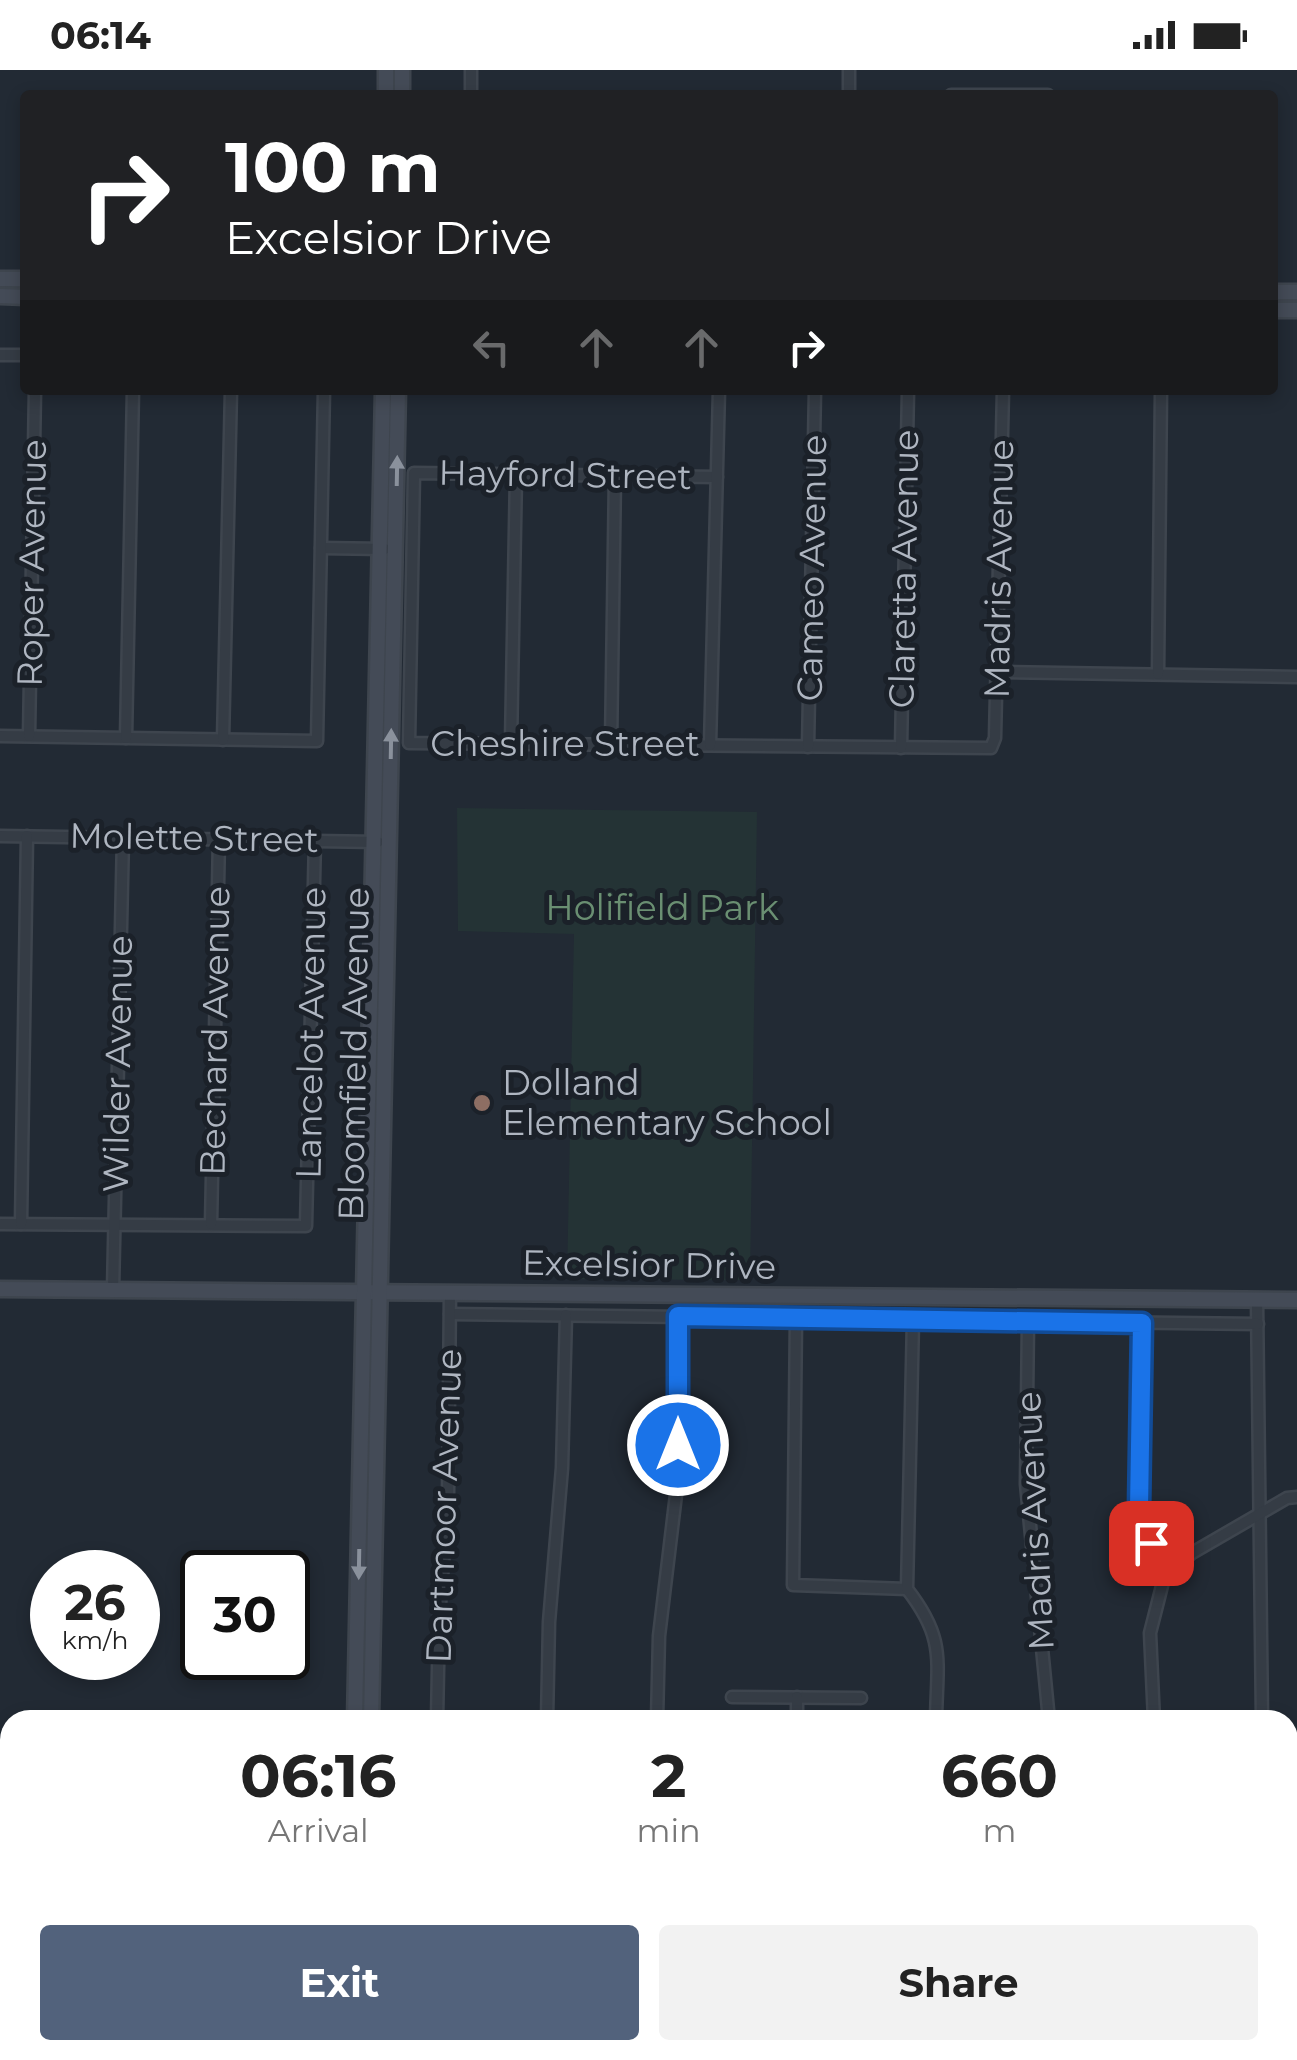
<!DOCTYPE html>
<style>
body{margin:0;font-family:Montserrat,sans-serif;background:#f2f2f2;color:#222;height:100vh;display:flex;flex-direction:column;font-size:38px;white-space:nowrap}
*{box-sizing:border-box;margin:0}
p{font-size:32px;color:#767676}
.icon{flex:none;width:55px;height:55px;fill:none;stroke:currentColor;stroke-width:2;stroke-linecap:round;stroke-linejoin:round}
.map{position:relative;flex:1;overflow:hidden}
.panel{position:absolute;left:0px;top:1640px;width:1298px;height:350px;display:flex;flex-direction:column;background:#fff;border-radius:30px 30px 0 0;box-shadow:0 5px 15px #0003}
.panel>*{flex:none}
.top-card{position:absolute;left:20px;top:20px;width:1258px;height:305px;border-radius:10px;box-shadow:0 5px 15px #0003;background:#202124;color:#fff;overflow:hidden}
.speed{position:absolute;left:30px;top:1480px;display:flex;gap:20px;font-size:50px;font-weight:700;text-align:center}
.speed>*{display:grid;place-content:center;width:130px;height:130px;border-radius:50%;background:#fff;box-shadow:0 5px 15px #0003;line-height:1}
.speed small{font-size:25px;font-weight:400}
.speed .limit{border:5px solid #111;border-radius:15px;background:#fff;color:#111}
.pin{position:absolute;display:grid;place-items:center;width:85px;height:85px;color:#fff;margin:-42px;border-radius:20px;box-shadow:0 5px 15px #0006}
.me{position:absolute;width:110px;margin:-55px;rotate:0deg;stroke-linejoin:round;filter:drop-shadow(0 0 8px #0008)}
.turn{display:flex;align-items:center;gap:35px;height:210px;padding:0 40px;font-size:45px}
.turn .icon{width:130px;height:130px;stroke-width:2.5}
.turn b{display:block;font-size:70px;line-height:85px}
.lanes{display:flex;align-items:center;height:95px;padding:0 40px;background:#0003;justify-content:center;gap:50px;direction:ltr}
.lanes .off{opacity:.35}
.eta{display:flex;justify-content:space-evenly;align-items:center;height:170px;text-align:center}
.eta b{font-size:60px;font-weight:700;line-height:70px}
.button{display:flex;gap:20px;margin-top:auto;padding:20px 40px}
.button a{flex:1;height:115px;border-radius:10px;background:#52627c;color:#fff;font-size:40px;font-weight:700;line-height:115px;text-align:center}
.button a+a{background:#f2f2f2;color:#222}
.status{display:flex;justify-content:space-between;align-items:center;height:70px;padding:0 50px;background:#fff;direction:ltr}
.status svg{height:28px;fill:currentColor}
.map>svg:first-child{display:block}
.green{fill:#243335}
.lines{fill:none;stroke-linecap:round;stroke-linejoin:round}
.minor-casing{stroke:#3e454e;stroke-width:15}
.tertiary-casing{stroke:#3e454e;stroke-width:18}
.secondary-casing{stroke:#3e454e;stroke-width:19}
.minor{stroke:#353c45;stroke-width:10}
.tertiary{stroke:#353c45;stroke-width:12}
.secondary{stroke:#444b57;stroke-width:14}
.rail{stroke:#57606b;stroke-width:2.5;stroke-dasharray:10 10;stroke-linecap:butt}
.oneway{fill:#8a919c}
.route-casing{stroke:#114b97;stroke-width:25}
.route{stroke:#1a73e8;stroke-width:18}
.education-dot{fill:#8d6e63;stroke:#1b2129;stroke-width:4}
.labels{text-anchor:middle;stroke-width:10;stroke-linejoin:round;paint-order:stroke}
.street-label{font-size:35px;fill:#afb6c1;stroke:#1b2129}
.park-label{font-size:35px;fill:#6a8f72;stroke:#1b2129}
.poi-label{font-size:35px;fill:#afb6c1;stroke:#1b2129;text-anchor:start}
</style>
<div class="status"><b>06:14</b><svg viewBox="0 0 49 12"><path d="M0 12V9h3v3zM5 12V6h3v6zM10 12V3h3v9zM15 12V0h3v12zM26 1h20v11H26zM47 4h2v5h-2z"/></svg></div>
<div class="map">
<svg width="1297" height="1990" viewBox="0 0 1297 1990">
<rect width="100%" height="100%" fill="#222a34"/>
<path class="green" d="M457,738L757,742L750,1210L567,1209L574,864L458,861Z"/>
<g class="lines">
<defs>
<g id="minor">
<path d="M471,25V0"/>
<path d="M849,25V0"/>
<path d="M951,25H1048"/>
<path d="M0,285H25"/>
<path d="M717,407L414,403L409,673L991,678L995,668L1003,320"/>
<path d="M321,478L385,479"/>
<path d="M996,602L1297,607"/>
<path d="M1158,604L1161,320"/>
<path d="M0,666L317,671L324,320"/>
<path d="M29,666L35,320"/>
<path d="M126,668L133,320"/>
<path d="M223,670L231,320"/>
<path d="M511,673L516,404"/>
<path d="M611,675L615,406"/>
<path d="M710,675L719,320"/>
<path d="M808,677L815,320"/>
<path d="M901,678L908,320"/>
<path d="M0,766L378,772"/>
<path d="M0,1154L306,1156L315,769"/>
<path d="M21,1154L27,766"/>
<path d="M211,1154L219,768"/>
<path d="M113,1220L123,767"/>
<path d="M1257,1231L1262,1650"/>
<path d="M450,1244L1258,1254"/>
<path d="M796,1248L793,1515L907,1519"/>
<path d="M913,1250L907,1519C946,1569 937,1590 936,1650"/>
<path d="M1028,1251L1026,1414L1049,1650"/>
<path d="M1142,1253L1139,1438L1164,1508L1150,1563L1154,1650"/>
<path d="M1164,1508L1192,1483L1287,1428L1297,1427"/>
<path d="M732,1627L861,1628"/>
<path d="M437,1650L439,1548L448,1425L450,1222"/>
<path d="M547,1650L549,1552L562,1398L566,1245"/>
<path d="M657,1650L659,1566L678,1408V1247"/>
<path d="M797,1650V1627"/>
<path d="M427,1990V1980"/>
<path d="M525,1990V1980"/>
<path d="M631,1990V1980"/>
<path d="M731,1990V1980"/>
<path d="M828,1990V1980"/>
<path d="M935,1990V1980"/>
<path d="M1055,1990V1980"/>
<path d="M1159,1990V1980"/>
</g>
<g id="tertiary">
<path d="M1288,1730H1297"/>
<path d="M0,1967H10"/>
<path d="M114,1980L133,1990"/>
</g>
<g id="secondary">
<path d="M386,25V0"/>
<path d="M402,25V0"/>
<path d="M0,209H25"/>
<path d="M1272,222H1297"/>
<path d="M0,226L25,227"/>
<path d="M1272,240H1297"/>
<path d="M0,1219L1297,1230"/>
<path d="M355,1650L383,320"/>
<path d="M371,1650L398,320"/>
<path d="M349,1990V1980"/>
<path d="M364,1990V1980"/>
</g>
</defs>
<use href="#minor" class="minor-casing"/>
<use href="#tertiary" class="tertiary-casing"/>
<use href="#secondary" class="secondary-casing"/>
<use href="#minor" class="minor"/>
<use href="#tertiary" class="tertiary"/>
<use href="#secondary" class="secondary"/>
<g class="rail">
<path d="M0,1869L10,1875"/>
<path d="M166,1980L180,1990"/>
</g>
</g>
<defs><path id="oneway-solid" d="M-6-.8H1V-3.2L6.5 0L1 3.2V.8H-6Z" transform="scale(2.5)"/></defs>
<g class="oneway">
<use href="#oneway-solid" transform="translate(397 401) rotate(-89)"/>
<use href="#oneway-solid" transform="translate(391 674) rotate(-89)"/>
<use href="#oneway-solid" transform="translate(359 1494) rotate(91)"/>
</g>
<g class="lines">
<defs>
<path id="route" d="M678,1375V1246L1142,1253L1139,1438L1151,1473"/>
</defs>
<use href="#route" class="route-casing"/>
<use href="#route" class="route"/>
</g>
<circle class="education-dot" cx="482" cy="1033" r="10"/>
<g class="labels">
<g class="street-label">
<text transform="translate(565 405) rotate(1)" y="12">Hayford Street</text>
<text transform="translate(32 493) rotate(-89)" y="12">Roper Avenue</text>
<text transform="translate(812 498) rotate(-89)" y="12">Cameo Avenue</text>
<text transform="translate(904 499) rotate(-89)" y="12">Claretta Avenue</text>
<text transform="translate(999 499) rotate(-89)" y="12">Madris Avenue</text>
<text x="565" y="686">Cheshire Street</text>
<text transform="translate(194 768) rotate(1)" y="12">Molette Street</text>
<text transform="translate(215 961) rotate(-89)" y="12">Bechard Avenue</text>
<text transform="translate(311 963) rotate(-89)" y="12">Lancelot Avenue</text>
<text transform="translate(354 984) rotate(-89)" y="12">Bloomfield Avenue</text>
<text transform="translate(118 994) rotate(-89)" y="12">Wilder Avenue</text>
<text transform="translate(649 1195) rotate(1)" y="12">Excelsior Drive</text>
<text transform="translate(444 1436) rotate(-88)" y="12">Dartmoor Avenue</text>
<text transform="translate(1035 1451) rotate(-93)" y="12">Madris Avenue</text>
</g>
<g class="park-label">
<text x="662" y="850">Holifield Park</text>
</g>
<g class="poi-label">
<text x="502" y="1025">Dolland<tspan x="502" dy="40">Elementary School</tspan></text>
</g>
</g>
</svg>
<div class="speed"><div>26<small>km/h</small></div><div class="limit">30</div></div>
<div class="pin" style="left:1151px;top:1473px;background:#d93025"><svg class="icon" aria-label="arrive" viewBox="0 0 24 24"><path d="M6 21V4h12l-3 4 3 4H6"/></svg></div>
<svg class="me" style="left:678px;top:1375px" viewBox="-20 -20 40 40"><circle r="17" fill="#1a73e8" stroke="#fff" stroke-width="3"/><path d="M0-11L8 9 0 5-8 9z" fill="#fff"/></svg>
<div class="top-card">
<div class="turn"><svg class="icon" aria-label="right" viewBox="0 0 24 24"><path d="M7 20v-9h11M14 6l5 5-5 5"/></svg><div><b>100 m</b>Excelsior Drive</div></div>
<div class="lanes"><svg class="icon off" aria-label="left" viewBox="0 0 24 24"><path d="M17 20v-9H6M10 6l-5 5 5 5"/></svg><svg class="icon off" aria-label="ahead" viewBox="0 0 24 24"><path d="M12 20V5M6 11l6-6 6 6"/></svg><svg class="icon off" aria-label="ahead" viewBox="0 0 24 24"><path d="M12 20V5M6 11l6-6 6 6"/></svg><svg class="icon" aria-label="right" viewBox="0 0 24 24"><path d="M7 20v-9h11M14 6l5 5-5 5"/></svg></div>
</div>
<section class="panel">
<div class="eta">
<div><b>06:16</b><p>Arrival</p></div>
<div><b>2</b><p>min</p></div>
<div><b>660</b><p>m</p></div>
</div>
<div class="button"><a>Exit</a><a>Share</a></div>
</section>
</div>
